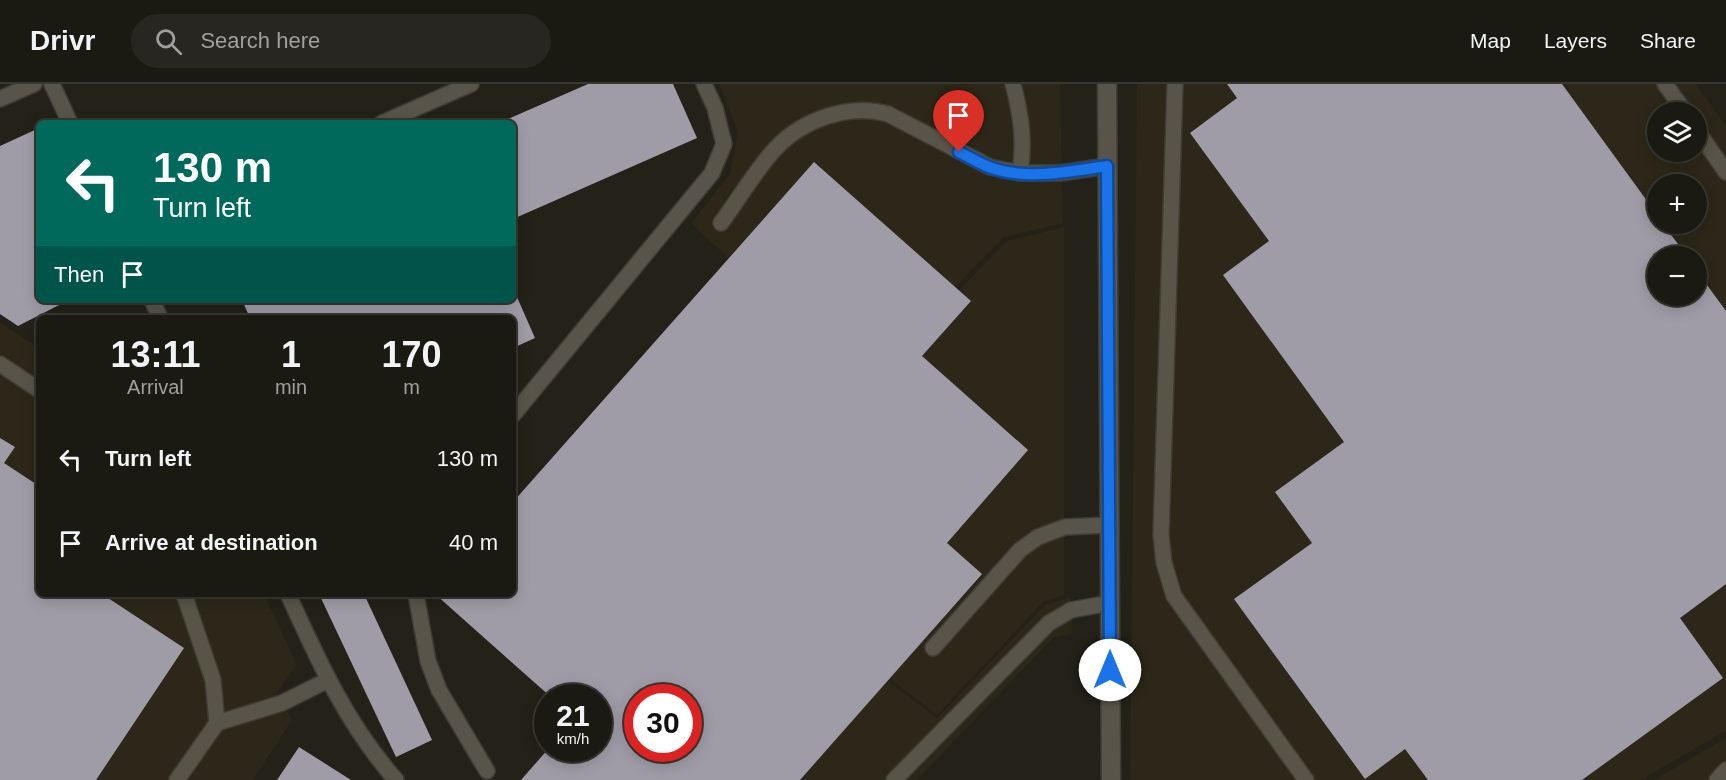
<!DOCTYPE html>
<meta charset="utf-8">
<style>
body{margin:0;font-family:Arial,sans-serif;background:#272620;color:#f1f3f6;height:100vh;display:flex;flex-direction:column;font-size:22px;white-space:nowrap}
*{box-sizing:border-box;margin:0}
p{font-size:20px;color:#9fa09f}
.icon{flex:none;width:33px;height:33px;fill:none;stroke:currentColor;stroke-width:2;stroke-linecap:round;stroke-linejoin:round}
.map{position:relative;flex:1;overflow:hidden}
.side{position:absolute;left:36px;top:231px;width:480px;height:282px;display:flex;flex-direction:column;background:#1a1912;border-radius:9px;box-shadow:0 3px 15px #0003,0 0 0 2px #383832}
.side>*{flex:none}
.banner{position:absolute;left:36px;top:36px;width:480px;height:183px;border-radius:9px;box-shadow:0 3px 15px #0003,0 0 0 2px #383832;background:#00695c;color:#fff;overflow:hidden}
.buttons{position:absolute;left:1647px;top:18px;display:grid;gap:12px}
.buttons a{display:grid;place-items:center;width:60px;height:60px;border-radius:50%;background:#1a1912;box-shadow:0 3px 15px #0003,0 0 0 2px #383832;font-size:30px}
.speed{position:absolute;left:534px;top:600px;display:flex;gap:12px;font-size:30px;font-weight:700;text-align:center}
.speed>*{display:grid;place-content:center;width:78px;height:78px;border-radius:50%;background:#1a1912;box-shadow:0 3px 15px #0003,0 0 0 2px #383832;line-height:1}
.speed small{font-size:15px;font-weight:400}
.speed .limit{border:9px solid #d22;background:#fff;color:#111}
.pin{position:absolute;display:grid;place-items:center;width:51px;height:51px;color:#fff;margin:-62px -26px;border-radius:50% 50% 50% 0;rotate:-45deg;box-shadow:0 0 6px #0007}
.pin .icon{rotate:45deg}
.me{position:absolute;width:66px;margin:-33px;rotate:0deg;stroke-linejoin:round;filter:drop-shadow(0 0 4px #0008)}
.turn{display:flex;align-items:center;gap:21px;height:126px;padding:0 18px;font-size:27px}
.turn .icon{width:78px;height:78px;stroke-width:2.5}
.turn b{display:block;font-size:42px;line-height:51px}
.then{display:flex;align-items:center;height:57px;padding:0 18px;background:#0003;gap:12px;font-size:22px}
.eta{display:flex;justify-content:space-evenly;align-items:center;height:102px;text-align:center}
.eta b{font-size:36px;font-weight:600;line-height:42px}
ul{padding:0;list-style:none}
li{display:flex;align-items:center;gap:18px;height:84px;padding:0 18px}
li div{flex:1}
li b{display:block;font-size:22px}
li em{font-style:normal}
header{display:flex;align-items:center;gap:36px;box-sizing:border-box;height:84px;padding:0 30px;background:#1a1912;border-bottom:2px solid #383832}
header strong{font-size:28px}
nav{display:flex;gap:33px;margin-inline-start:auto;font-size:21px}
.search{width:420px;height:54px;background:#272620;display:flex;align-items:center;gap:15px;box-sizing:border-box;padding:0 21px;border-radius:33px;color:#9fa09f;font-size:22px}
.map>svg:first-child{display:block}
.built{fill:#2c2718;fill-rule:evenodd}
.building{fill:#9f9ca7;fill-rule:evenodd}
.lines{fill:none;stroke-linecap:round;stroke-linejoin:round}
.lane-casing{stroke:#3f3c36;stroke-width:18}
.street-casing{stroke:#3f3c36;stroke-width:21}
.lane{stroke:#58544a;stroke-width:15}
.street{stroke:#58544a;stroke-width:18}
.route-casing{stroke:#114b97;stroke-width:15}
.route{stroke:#1a73e8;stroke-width:10}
</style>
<header>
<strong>Drivr</strong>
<div class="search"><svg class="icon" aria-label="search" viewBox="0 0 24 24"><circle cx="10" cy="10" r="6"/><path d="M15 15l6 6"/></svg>Search here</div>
<nav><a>Map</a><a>Layers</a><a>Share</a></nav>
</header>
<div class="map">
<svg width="1726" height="696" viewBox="0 0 1726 696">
<rect width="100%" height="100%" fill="#232118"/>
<g class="built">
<path d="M719,0H1060L1063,139L1004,153L955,203L814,78L728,174L691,139L730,90L738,47Z"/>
<path d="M1137,0H1696L1726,42V647L1641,696H1130ZM1658,28H1696V68H1658ZM1658,100H1696V140H1658ZM1658,172H1696V212H1658Z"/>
<path d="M1064,143V511L1043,518L937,631L890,595L750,462L971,217L959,206L1007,157Z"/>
<path d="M0,238L39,265V510H264L297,581L277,609L292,636L253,696H0Z"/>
<path d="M748,464L888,597L937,634L1045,521L1071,513L1072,550L1054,553L917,696H521L549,665L598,664ZM638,614H688V664H638Z"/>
<path d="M1726,654V696H1654Z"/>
</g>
<g class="building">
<path d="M588,0H673L697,54L513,135V39H499Z"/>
<path d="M1227,0H1562L1658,132V140H1663L1687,172H1658V212H1696V186L1726,227V500L1680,534L1723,594L1582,696H1428L1405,665L1365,695L1234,515L1312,459L1275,408L1344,358L1223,191L1269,157L1190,49L1237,14Z"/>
<path d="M37,45L39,216H69L18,242L0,230V62Z"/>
<path d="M814,78L971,217L922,272L1028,366L947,459L982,490L800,696H521L549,664H598V614H552L435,510H513V418ZM638,614H688V664H638Z"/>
<path d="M513,204L535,254L513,264V234H250L242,216H513Z"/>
<path d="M0,354L15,363L4,379L39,402V510H102L184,564L96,696H0Z"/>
<path d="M319,510H364L432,656L396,673Z"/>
<path d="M299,663L351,696H277Z"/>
</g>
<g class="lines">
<defs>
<g id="lane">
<path d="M52,0L70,39"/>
<path d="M1013,0C1021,31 1025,57 1020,89"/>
<path d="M1175,0L1161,451L1164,479L1174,512L1306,696"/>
<path d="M1665,0L1685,28"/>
<path d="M0,15L34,0"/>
<path d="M382,39L471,0"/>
<path d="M1696,45L1726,88"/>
<path d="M721,139C739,115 755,87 775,65C803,35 850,19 888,30L990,83L1020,89H1060L1107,82"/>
<path d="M152,216L160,234"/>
<path d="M0,280L39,306"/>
<path d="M513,331L712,89L724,60L715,24L704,0"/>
<path d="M288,510C318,576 347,641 396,696"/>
<path d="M416,510L428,577L439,606L487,687"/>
<path d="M933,564L1020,466L1038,453L1065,443L1109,441"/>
<path d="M217,639L282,619L328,596"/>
<path d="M177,696L217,639L213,596L184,510"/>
<path d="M894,696L1049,539L1071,526L1110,519"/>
<path d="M1717,696L1726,686"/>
</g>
<path id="street" d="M1107,0L1111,696"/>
</defs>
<use href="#lane" class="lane-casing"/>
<use href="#street" class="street-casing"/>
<use href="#lane" class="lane"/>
<use href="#street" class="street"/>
</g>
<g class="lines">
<defs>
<path id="route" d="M959,68C969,73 979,79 989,83C1026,97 1070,87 1107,82L1110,586"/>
</defs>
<use href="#route" class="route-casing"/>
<use href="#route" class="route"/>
</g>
</svg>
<div class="buttons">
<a><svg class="icon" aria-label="layers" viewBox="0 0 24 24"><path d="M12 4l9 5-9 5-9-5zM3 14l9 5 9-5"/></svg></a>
<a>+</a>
<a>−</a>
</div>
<div class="speed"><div>21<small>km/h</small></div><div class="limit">30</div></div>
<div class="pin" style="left:959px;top:68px;background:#d93025"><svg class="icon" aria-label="arrive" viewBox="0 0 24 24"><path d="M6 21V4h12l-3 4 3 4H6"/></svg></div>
<svg class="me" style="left:1110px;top:586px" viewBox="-20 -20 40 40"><circle r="19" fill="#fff"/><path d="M0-13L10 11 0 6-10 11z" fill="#1a73e8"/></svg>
<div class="banner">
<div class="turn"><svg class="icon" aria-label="left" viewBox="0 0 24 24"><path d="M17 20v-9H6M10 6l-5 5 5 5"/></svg><div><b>130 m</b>Turn left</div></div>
<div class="then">Then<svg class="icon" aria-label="arrive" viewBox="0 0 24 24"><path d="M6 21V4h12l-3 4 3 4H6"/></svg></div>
</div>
<section class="side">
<div class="eta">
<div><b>13:11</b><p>Arrival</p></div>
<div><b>1</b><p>min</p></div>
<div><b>170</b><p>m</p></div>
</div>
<ul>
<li><svg class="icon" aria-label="left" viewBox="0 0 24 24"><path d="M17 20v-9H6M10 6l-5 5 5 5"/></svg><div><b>Turn left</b></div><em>130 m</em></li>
<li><svg class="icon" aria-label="arrive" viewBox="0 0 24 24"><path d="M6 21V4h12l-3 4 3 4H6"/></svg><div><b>Arrive at destination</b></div><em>40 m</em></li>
</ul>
</section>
</div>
